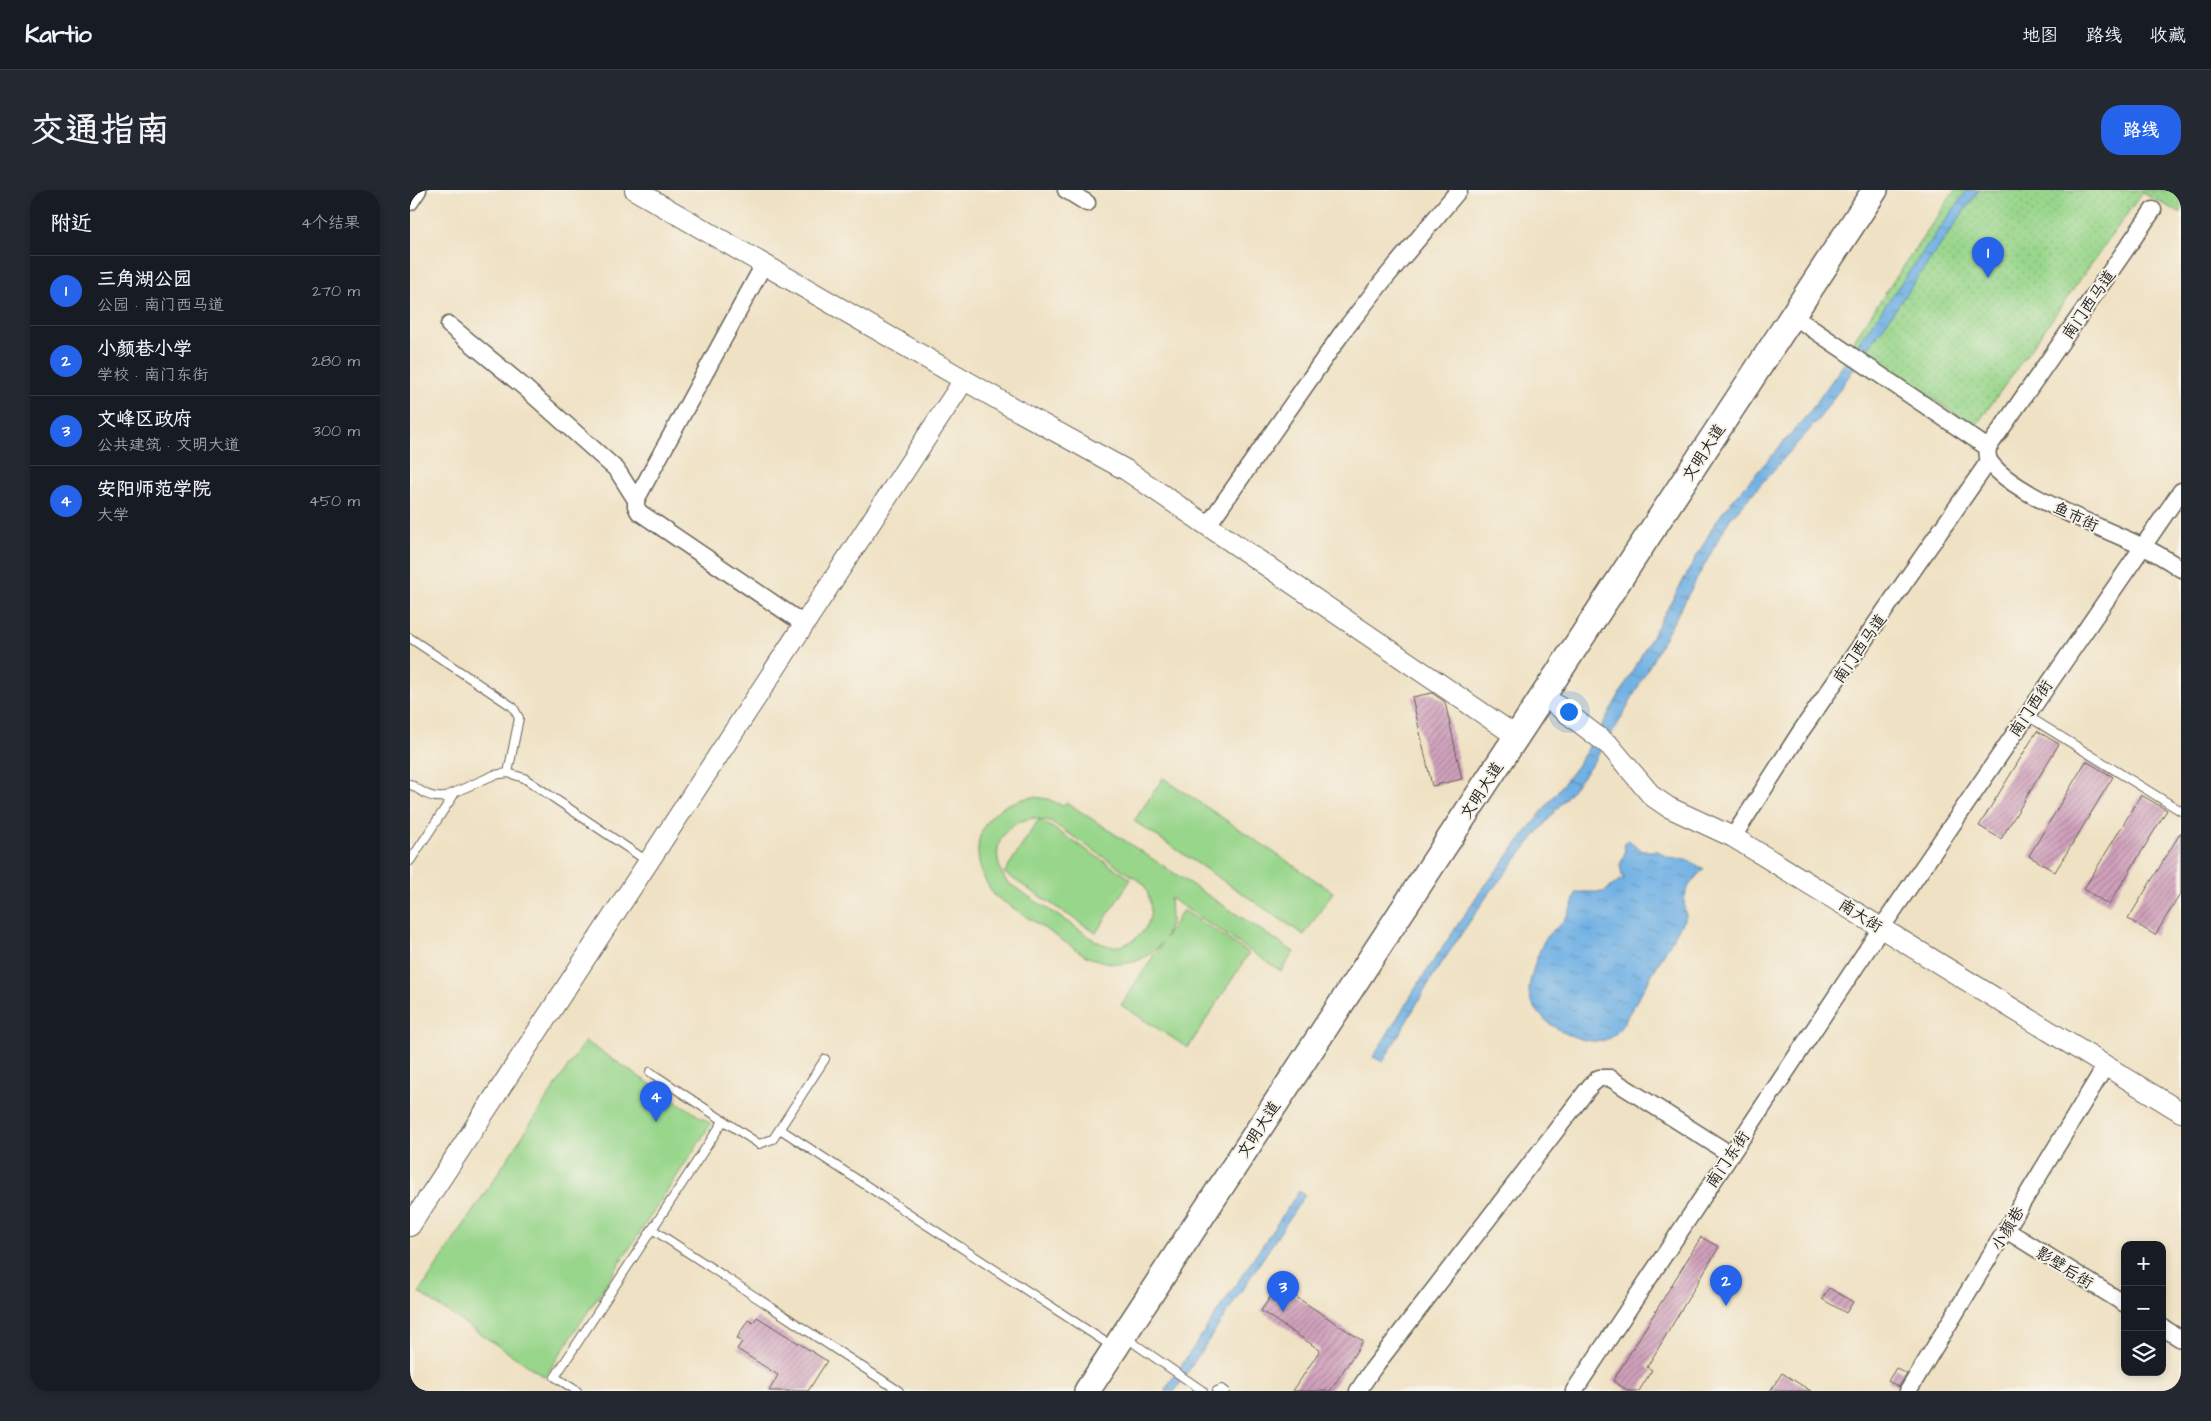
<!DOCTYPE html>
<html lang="zh">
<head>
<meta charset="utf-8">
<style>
	:root { --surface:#171b24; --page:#242831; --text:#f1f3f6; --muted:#9ea1a6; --line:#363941; --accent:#2563eb }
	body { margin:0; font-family:"Architects Daughter","LXGW WenKai TC",sans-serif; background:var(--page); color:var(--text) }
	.controls { position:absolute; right:15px; bottom:15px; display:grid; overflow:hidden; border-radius:10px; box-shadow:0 2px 8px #0003 }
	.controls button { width:45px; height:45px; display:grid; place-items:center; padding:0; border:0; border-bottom:1px solid var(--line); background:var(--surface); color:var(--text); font:25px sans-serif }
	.you { position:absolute; left:1158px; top:521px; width:18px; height:18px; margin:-12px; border:4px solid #fff; border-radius:50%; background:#1a73e8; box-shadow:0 0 0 8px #1a73e833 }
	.badge { display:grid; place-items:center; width:32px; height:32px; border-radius:50%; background:var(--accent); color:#fff; font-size:16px; font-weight:700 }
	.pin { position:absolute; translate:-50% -41px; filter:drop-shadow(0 1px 2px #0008) }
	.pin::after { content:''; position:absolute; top:26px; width:18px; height:15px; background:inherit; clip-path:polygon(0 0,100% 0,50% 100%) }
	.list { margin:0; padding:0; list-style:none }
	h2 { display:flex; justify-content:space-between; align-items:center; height:65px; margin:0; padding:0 20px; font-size:21px }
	h2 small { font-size:16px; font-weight:400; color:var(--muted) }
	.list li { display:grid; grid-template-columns:32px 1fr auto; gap:15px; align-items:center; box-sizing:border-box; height:70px; padding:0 20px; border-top:1px solid var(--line) }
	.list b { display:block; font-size:19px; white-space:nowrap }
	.list p { margin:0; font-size:16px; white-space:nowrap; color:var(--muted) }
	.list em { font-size:16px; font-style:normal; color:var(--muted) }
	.icon { flex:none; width:28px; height:28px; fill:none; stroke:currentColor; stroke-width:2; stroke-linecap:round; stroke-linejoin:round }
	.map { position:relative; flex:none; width:1771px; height:1201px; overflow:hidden; border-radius:20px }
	header { display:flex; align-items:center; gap:30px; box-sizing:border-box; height:70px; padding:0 25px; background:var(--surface); border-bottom:1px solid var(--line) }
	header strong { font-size:24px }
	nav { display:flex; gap:28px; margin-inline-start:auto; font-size:18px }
	.intro { display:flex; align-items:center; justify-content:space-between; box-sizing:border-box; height:120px; padding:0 30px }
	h1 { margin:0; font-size:35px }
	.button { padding:12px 22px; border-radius:20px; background:var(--accent); color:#fff; font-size:18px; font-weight:700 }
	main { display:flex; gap:30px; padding:0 30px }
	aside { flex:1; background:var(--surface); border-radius:20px; box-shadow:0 2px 8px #0003 }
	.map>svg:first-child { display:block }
	.grass { fill:#98d68b; stroke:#5a7954; fill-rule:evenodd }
	.park { fill:url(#park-dots); stroke:#5a7954 }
	.water { fill:url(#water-ripples); stroke:#466680 }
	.building { fill:url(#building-hatch) }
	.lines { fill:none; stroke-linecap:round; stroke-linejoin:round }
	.service-casing { stroke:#666156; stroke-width:10 }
	.minor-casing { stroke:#666156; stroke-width:19 }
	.tertiary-casing { stroke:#666156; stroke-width:22 }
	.primary-casing { stroke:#666156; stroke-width:28 }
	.service { stroke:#fff; stroke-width:8 }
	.minor { stroke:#fff; stroke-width:16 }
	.tertiary { stroke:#fff; stroke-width:20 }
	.primary { stroke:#fff; stroke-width:25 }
	.labels { text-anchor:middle; stroke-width:4; stroke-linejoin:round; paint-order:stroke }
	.street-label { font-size:16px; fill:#1c1c1c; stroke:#f7f3e8 }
</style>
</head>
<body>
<header>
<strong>Kartio</strong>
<nav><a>地图</a><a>路线</a><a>收藏</a></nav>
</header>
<div class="intro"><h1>交通指南</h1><a class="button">路线</a></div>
<main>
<aside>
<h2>附近<small>4个结果</small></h2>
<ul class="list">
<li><span class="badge">1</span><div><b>三角湖公园</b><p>公园 · 南门西马道</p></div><em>270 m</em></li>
<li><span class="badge">2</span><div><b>小颜巷小学</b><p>学校 · 南门东街</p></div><em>280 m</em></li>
<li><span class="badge">3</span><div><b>文峰区政府</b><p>公共建筑 · 文明大道</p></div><em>300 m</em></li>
<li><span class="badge">4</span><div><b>安阳师范学院</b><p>大学</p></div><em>450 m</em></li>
</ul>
</aside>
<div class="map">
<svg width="1771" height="1201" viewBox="0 0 1771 1201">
	<defs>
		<pattern id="park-dots" width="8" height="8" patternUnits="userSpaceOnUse" patternTransform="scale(1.25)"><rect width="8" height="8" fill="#98d68b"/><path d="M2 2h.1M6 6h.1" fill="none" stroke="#82b777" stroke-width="1.8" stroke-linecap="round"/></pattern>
		<pattern id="water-ripples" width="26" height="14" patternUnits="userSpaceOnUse" patternTransform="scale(1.25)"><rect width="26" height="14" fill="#71b1e4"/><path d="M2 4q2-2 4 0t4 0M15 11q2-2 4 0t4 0" fill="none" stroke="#5c8fb8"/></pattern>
		<pattern id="building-hatch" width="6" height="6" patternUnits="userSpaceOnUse" patternTransform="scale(1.25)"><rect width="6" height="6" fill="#d0a1bc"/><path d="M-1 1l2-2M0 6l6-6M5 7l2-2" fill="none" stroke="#a88298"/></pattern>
	</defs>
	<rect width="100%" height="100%" fill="#f7f3e8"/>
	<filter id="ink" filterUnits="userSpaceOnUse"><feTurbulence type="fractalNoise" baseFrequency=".02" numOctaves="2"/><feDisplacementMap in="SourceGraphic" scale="10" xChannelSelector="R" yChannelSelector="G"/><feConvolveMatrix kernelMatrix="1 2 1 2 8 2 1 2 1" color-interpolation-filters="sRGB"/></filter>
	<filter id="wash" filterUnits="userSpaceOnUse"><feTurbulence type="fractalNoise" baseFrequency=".0096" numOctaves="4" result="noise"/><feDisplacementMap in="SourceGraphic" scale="20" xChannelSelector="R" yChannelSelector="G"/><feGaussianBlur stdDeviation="1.12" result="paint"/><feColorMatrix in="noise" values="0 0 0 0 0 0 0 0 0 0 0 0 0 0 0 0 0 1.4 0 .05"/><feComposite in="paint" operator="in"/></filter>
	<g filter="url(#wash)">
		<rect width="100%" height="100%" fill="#efe1c3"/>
		<path class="grass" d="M753,588L923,702L894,745L724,631Z
			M624,607L638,609L653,616L656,612L884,762L871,781L760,708L761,731L755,748L773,720L839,763L778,858L711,815L752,753C728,778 708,778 676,766L585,706C552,663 568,614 624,607ZM623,628L640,631L734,694C741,710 745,726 733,741C725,751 712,758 699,756C685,753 674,742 662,735C641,721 619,707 597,692C578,664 588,634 623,628Z
			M629,629L721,689L686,743L594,683Z
			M175,851L301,934L135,1187L9,1103Z"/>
		<path class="park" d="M1545,0H1771V23L1732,3L1565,237L1441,154Z"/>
		<path class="water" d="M1557,0H1569L1408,230L1319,330L1205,539L1178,580L1077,706L1023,786L973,872L963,867L1012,788L1067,706L1167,576L1194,532L1307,330L1316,318L1399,223Z
			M1218,650L1233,661H1248L1257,667L1276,669L1294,679C1279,693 1270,705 1276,726L1213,834C1210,838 1205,846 1200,848C1174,861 1118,830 1119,799C1120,786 1130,756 1137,746C1140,742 1145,739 1149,736C1158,726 1163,715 1166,702H1195C1199,696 1205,696 1209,690H1213L1210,675L1215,662L1214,653Z
			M889,1001L895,1005L765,1201H754Z"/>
		<g id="blocks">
			<path class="building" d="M1022,503L1035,512L1052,589L1022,596L1002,507Z
				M1627,541L1649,554L1591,649L1569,636Z
				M1676,571L1703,587L1645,682L1619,666Z
				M1731,605L1757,620L1699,715L1674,699Z
				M1771,642V703L1745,745L1718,729Z
				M1291,1047L1309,1057L1237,1177L1242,1180L1229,1201H1219L1203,1191Z
				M868,1095L953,1151L920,1201H883L910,1160L851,1121Z
				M1419,1098L1443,1112L1436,1123L1412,1109Z
				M347,1127L417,1171L398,1201H359L368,1185L327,1159L332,1152L327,1148L338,1130L343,1133Z
				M1486,1178L1497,1184L1489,1197L1478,1191Z
				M1372,1183L1401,1201H1360Z"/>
		</g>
	</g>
	<g filter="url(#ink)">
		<use href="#blocks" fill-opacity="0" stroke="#666156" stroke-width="1"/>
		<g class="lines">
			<g class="service-casing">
				<path id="service" d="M0,448L103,517L109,528L98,583
					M1616,525L1771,621
					M0,594C11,601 20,609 34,607L84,585L98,583L114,588L237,671
					M0,671L45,603
					M240,882L349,954L363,949L415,869
					M370,939L703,1157
					M242,1039L489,1201
					M725,1154L793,1201
					M167,1201L145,1187L314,930
					M807,1201L812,1199L815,1201"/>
			</g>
			<g class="minor-casing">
				<path id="minor" d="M656,0L677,13
					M0,12L8,0
					M1743,20L1578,258C1577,263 1577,267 1580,272C1602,304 1694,338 1731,356C1745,362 1758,370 1771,379
					M354,74L226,310V316L229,322L394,434
					M1395,134L1578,258
					M39,135L114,197L207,280L226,310
					M798,335L932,143L972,92L1049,0
					M1323,647L1391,541L1579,271
					M1596,1040L1715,1114
					M1752,1137L1771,1149
					M948,1201L962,1180L1181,895L1189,888H1200L1320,964
					M1164,1201L1472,737L1771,301
					M1498,1201L1696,875"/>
			</g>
			<g class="tertiary-casing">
				<path id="tertiary" d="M225,0L603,218L716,280L1106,546
					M1145,514L1200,556L1242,606L1258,617L1323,647L1771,922
					M0,1036L554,190"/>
			</g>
			<g class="primary-casing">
				<path id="primary" d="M677,1201L1465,0"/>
			</g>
			<use href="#service" class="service"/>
			<use href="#minor" class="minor"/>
			<use href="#tertiary" class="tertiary"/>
			<use href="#primary" class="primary"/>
		</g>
	</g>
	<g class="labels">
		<g class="street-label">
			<text transform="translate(1678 114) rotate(-55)" y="6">南门西马道</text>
			<text transform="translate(1293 262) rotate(-57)" y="6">文明大道</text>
			<text transform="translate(1666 326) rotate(25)" y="6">鱼市街</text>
			<text transform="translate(1449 458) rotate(-55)" y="6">南门西马道</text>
			<text transform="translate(1620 518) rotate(-56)" y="6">南门西街</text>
			<text transform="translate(1071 600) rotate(-57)" y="6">文明大道</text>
			<text transform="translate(1451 725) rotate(32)" y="6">南大街</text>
			<text transform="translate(848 939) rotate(-57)" y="6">文明大道</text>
			<text transform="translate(1317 969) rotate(-56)" y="6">南门东街</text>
			<text transform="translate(1597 1038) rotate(-59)" y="6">小颜巷</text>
			<text transform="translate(1655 1077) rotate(32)" y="6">影壁后街</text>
		</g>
	</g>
</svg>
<div class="controls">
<button>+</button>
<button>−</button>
<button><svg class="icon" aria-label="layers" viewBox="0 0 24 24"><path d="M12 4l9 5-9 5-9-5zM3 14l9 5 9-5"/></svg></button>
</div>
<div class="you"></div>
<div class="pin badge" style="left:1578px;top:88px">1</div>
<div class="pin badge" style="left:1316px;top:1116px">2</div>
<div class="pin badge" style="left:873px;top:1122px">3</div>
<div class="pin badge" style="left:246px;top:932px">4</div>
</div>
</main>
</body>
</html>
